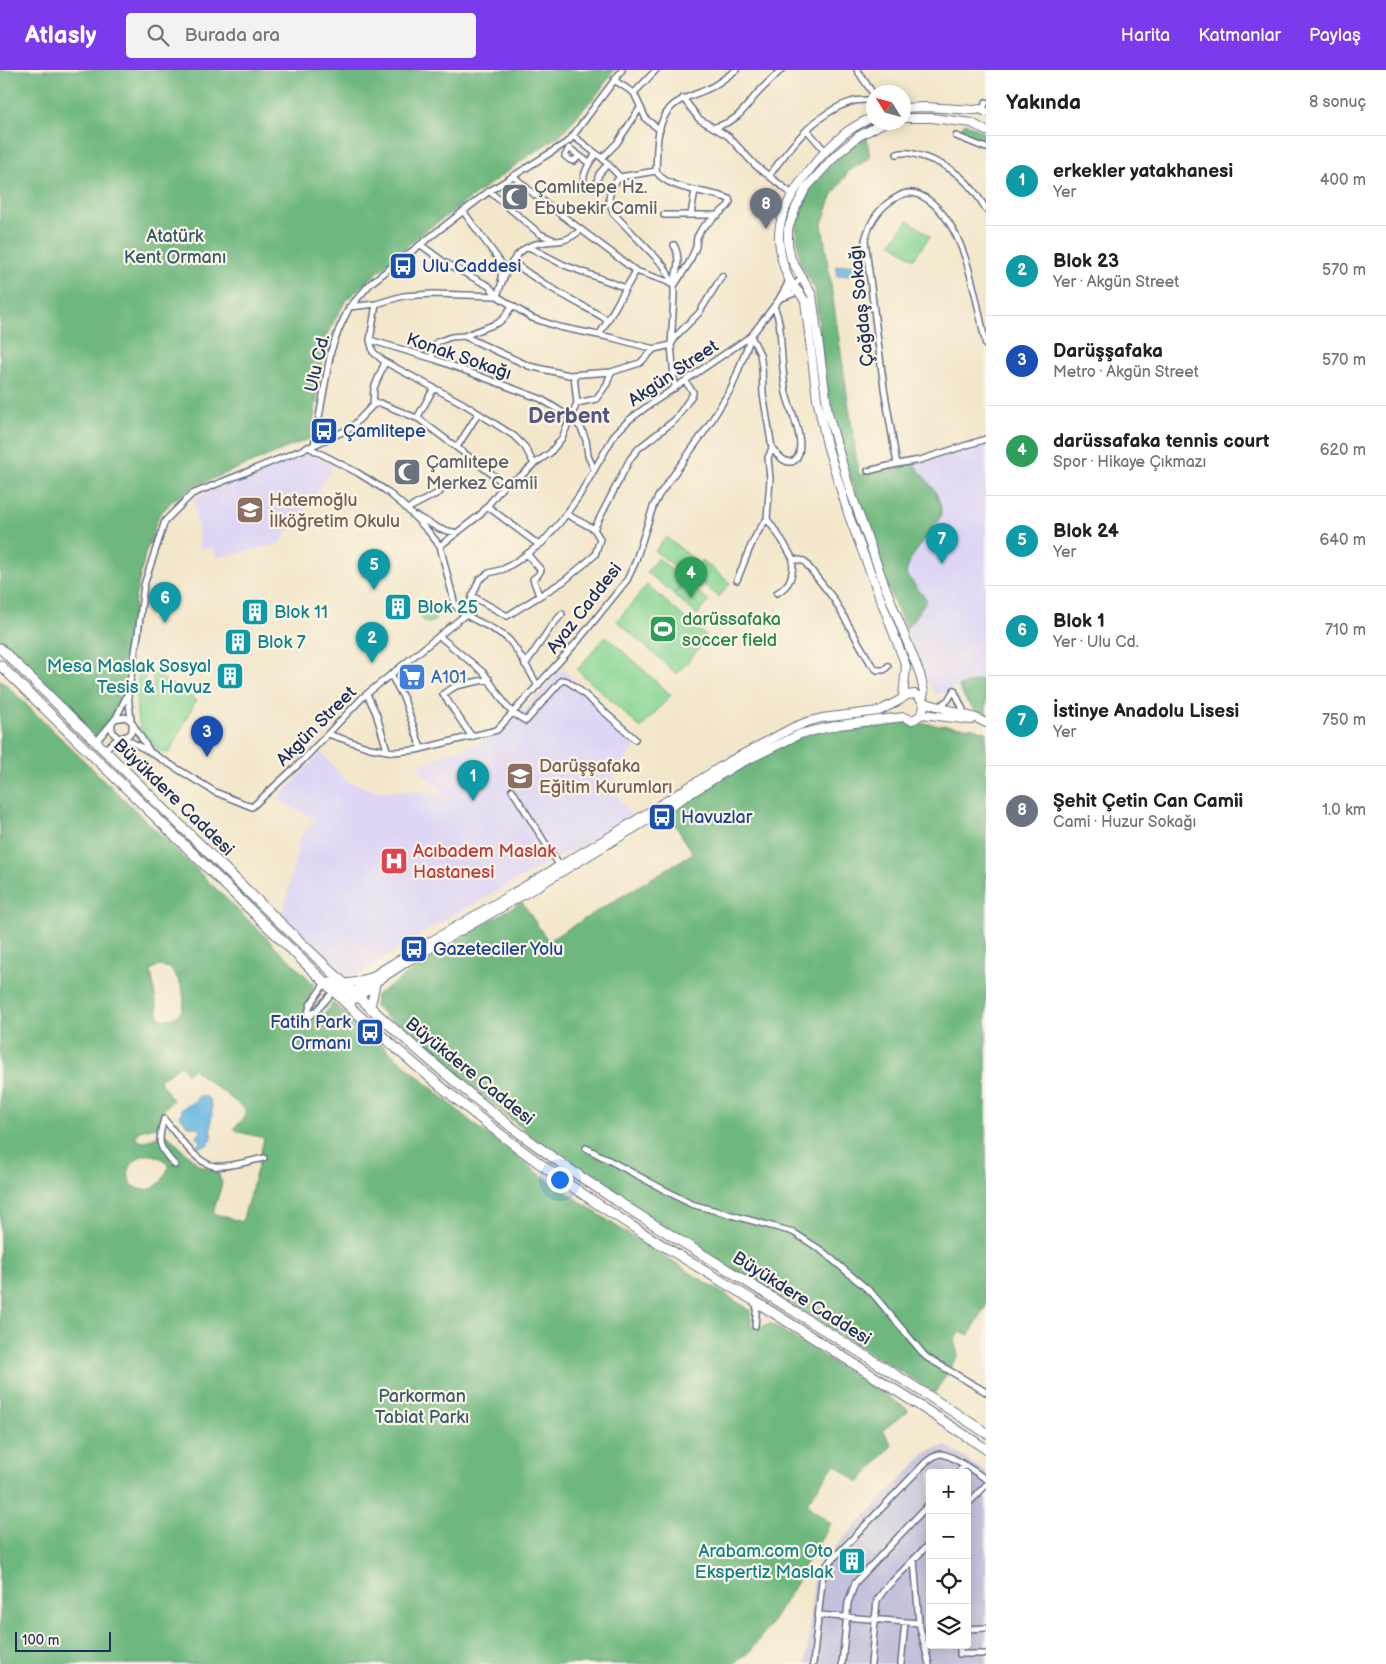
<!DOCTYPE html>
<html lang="tr">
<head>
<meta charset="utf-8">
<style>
	:root { --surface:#fff; --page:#f2f2f2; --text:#202124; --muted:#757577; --line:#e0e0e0; --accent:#7c3aed }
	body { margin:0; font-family:"Balsamiq Sans",sans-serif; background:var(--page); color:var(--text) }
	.controls { position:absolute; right:15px; bottom:15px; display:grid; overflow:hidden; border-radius:5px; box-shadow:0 2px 12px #0003 }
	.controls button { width:45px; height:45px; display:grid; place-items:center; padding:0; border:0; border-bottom:1px solid var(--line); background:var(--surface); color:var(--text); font:25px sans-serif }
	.compass { position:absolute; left:866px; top:15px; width:45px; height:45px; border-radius:50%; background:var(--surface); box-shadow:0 2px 12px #0003; rotate:307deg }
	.scale { position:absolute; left:15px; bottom:12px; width:96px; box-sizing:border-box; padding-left:5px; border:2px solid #1b2f5e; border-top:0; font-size:14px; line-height:18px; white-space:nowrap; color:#1b2f5e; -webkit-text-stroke:4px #fcf5e5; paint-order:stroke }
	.you { position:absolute; left:559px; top:1109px; width:18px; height:18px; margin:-12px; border:4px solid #fff; border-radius:50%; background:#1a73e8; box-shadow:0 0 0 8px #1a73e833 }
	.badge { display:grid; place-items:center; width:32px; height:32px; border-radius:50%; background:var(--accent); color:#fff; font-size:16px; font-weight:700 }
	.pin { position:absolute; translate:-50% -41px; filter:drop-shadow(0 1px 2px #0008) }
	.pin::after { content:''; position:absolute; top:26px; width:18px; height:15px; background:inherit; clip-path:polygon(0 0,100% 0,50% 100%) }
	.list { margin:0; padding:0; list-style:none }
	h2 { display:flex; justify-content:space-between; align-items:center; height:65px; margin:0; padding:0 20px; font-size:21px }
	h2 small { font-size:16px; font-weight:400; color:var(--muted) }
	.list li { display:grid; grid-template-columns:32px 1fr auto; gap:15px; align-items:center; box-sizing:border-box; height:90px; padding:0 20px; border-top:1px solid var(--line) }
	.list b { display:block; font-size:19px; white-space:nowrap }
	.list p { margin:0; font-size:16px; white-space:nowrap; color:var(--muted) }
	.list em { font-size:16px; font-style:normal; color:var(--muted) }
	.icon { flex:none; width:28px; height:28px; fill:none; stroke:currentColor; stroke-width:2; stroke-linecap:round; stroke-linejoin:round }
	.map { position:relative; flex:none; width:986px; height:1594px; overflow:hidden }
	header { display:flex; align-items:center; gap:30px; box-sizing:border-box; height:70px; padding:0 25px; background:var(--accent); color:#fff }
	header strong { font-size:24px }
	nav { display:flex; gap:28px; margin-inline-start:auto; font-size:18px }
	.search { width:350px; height:45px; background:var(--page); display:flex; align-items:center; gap:12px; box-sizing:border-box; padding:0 18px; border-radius:5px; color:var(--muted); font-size:19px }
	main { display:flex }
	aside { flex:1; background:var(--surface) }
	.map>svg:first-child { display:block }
	.built { fill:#ded5f5 }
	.industrial { fill:#c3c1db; fill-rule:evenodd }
	.green { fill:#88d694; stroke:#528279 }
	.forest { fill:#6eb77e; stroke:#44736e; fill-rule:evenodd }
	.water { fill:#66b8e1; stroke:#4074a0 }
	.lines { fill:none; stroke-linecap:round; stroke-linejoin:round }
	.street-casing { stroke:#676f84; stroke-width:8 }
	.secondary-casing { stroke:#676f84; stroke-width:10 }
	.primary-casing { stroke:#676f84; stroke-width:11 }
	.street { stroke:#fff; stroke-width:5 }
	.secondary { stroke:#fff; stroke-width:8 }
	.primary { stroke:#fff; stroke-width:9 }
	.labels { text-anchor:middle; stroke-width:4.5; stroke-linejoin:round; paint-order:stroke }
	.worship-label { font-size:18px; fill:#5b616d; stroke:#fcf5e5; text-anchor:start }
	.park-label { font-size:18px; fill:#36596c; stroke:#fcf5e5 }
	.transit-label { font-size:18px; fill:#164399; stroke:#fcf5e5; text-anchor:start }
	.street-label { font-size:18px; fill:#1b2f5e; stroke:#fcf5e5 }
	.education-label { font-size:18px; fill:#785e54; stroke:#fcf5e5; text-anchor:start }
	.culture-label { font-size:18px; fill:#0d838f; stroke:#fcf5e5; text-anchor:start }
	.leisure-label { font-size:18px; fill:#27864d; stroke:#fcf5e5; text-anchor:start }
	.shop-label { font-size:18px; fill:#366cbe; stroke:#fcf5e5; text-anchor:start }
	.health-label { font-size:18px; fill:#be3a42; stroke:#fcf5e5; text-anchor:start }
	.district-label { font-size:22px; font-weight:bold; fill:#545684; stroke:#fcf5e5 }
</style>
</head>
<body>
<header>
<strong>Atlasly</strong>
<div class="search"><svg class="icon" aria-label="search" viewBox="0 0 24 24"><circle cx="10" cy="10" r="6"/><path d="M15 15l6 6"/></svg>Burada ara</div>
<nav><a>Harita</a><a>Katmanlar</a><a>Paylaş</a></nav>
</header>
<main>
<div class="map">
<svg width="986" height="1594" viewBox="0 0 986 1594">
	<rect width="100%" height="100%" fill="#fcf5e5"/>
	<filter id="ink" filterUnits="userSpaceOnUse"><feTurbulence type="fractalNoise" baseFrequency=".02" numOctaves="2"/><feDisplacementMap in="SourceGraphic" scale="10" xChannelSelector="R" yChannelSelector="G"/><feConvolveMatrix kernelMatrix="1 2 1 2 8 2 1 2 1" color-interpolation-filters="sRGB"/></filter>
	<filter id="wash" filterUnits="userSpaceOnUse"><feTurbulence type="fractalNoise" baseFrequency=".0096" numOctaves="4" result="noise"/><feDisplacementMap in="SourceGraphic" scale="20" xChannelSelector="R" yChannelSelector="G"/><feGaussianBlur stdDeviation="1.12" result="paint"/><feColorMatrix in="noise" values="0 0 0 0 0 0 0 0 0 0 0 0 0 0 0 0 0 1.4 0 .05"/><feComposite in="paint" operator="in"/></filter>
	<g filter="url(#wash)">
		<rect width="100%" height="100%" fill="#f3e7cb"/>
		<path class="built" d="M986,372V608L975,610L936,625L922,603L906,559L927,530L906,504L910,490L940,448L941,431L914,394Z
			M306,382L331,395L332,400L296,452L278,474L216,488L214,477L200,479L194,428Z
			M563,598L636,674L609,715L632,747L439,853L358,905L341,904L282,847L300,768L314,748L277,730L321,682L346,711L376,721H426L444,725L416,696L503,663Z"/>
		<path class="industrial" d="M947,1376L952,1379L986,1403V1594H806L815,1499L840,1472L927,1382L939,1377ZM930,1403H967V1575H930Z"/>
		<path class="green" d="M908,150L930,166L914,189L891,173Z
			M666,467L694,489L683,503L655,481Z
			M658,488L685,511L674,524L647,502Z
			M702,490L730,513L719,527L691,504Z
			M685,511L709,531L697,545L674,525Z
			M647,515L708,568L677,604L617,551Z
			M426,529C434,534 437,540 435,550L430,553L424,552C418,544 421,537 426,529Z
			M606,566L671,625L641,658L577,600Z
			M139,600H144L146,619L154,617L152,602L196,630L169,683C160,682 155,678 149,672C131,651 137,625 139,600Z"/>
		<path class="forest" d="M0,0H614L598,23L560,65L527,87L420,165L346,230L326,266L311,368L195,416L173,430L159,445L145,484L135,529L132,566L128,596L121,627L107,654L96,668L0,573Z
			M965,53L986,64V77L959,60Z
			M866,63L870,88L849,101L832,126L822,154L859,405L897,395L914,394C925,409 946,428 940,448L910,490L906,504L927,530L906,559L879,498L850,407L832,344L822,287L815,219L800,193L796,157L809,118L838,86Z
			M986,608V646C971,639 965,632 959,616Z
			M0,609L314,914L310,926L306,931L324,945L333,933L476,1056L545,1108L625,1162L750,1240L751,1255L760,1257L770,1253L909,1340L883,1360L892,1375L859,1413L835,1394L806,1434L831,1454L802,1499L796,1513L770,1555L749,1583L733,1594H0ZM160,896L170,898C175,905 182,914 183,923C187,941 177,951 159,949L151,901L153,898ZM181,995L187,1003L193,999L245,1039L244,1048L234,1058L239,1062L264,1068L258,1096L242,1152L213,1143L222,1114L218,1102L199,1095L166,1064L143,1072L135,1069L139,1061L160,1056V1044L173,1030L159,1010ZM144,1085C155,1084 162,1087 169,1096C152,1146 104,1105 144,1085Z
			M896,651L973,658L986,662V1236L969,1265L961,1262L954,1270L958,1285L935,1323L657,1152L539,1072L393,953L375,936L376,925L484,854L522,832L548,871L693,783L666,741L713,709L800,664L840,657Z"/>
		<path class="water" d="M853,194L855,204L837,206L836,196Z
			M199,1026C217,1025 211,1044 211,1054C211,1068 216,1075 197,1077V1075L200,1072V1069L196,1067L201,1062C198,1056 194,1057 188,1056L180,1046L182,1043L181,1039L194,1032Z"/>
	</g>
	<g filter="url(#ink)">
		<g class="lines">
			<g class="street-casing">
				<path id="street" d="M857,0L874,25
					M614,10L634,23L656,0
					M634,23L646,49L660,60
					M683,28L699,49L728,66L755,95L792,124
					M983,39L986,32
					M715,57C737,51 742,42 755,26C763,17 772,9 781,0
					M807,60L826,82
					M573,66L602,88L617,73L640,38
					M956,66L986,78
					M897,84C908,81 914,84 924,87C954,97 970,112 986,139
					M579,86L574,91L570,90L565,86L569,78L589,93
					M602,88L620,107L656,101
					M608,94L599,104L596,115L611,118
					M513,106L535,125L636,201L666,211L674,216V227L671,275L675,318
					M769,106C790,77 815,43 851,32C858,29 866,30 874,30
					M620,107L611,118L609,129L613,143L664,196L674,216
					M596,115L594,118L583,115C583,102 589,93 596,84
					M489,121L540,164L556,171
					M463,141L502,194L501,209
					M664,145H718
					M691,145L695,120
					M421,175L444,192L489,216L497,226
					M674,175C681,188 677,200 674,213
					M529,177L564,195L626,218L636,201
					M513,192C542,215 575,231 608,250L626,218
					M674,216L689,193L696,177L697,167L702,158L728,136L730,132L729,129C709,120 668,121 656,101C657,87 656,70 660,57C669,28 687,29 710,18C719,13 728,6 736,0
					M785,224L803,207
					M497,226C503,209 511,184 530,176C540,171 554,172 564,170C570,168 576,164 581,160
					M782,228L800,221
					M376,234L370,270L434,289L541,329L570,347L581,358L586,370L588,386L594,399
					M349,237L376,234L403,226L433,224L497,226L532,248L559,257L613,268L654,279L671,275L676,266L699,243L722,206
					M599,265L608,250
					M464,266L529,296L569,305L611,302L640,293L654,279
					M751,266L760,284L762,297L763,324L772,378L768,388L770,409L767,449L782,470L793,489L804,491L833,528L871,594L877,600H884L888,596
					M370,270L373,282L385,292L464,334L514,366L525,377L534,394
					M986,275C976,231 967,156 927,129C918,123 909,120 899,126C881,135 870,151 865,170L884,318L897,394L920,390L986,369
					M431,288L437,272L451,267L464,266L498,253L504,248L512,236
					M577,333L596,329L607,314L611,302
					M373,335L374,318L385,292
					M417,348L434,318
					M314,375L351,358L373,335L380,333L419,349L505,414L521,406L534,394L550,383L562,368L577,333L574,306
					M308,377L358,403L385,420L403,435L428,461L440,476L455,535C463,548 494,556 508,569C520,582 529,601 538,616
					M457,377L478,344
					M772,378C776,384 788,398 796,389C808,374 789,338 786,323C784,311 783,300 782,288C780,269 782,254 774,236
					M868,401L897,394
					M487,436L539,475
					M407,439L440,422
					M416,446L440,459L457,463
					M594,459L630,389L639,378L675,350L693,324V322L685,311
					M440,476L481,444L505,414
					M527,484L541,500L538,505L533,509L539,525
					M737,510C746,489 752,467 767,449
					M777,523C791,515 793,505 793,489
					M472,526L507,546L564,511L595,485L600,469L594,459L566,444
					M439,566L484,603L508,638L513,643L526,651L562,610L567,611L576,617L635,669
					M525,595L550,558L562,544
					M391,605L404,629L421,678
					M367,624L376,643L387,680
					M940,636L948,630L954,620L965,644
					M116,648L127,625
					M131,651L128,624L138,564L144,515L165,451L192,424L314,375L331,281L339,259L349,238L371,213L488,122L569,71L622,0
					M112,654C111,661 114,666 120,668
					M328,664L370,678L394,682L416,680L497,660L577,572L627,510L635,493L653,437L659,425L707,358L732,317L751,267
					M472,667L443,624L456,616L489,609
					M124,668L150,682L215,722L252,737L302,691L363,627L465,545L479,510L489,503L504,499L517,491L542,473L562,450L579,426L615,364L629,350L645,338L751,266L778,231L787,215L789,208
					M96,672L115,649L125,647L131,651L149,680
					M104,680C109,676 115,670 120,668C129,665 133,666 132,655
					M512,720L559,795
					M325,913L310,935L307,948L317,940L333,922
					M586,1078L691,1134L793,1162L821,1180L872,1223L926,1287L986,1322
					M175,1095C158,1077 157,1072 164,1049C176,1063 195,1093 214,1096C227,1098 250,1091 264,1088
					M755,1256L757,1233
					M957,1403L964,1396
					M967,1435L986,1415
					M914,1489L919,1553L929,1594
					M819,1545L919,1553
					M967,1559L986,1558
					M960,1575V1584H986
					M813,1594L823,1503L828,1494L926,1392C930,1389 935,1385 940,1384C950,1383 976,1403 986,1409
					M842,1594L848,1533L855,1513L930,1433
					M871,1594L877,1530L885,1519L930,1473
					M901,1594L905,1552"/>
			</g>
			<g class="secondary-casing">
				<path id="secondary" d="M904,38L925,37L975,40L980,39L986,42
					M874,47C864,51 853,57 844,64C818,86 777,133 779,169C780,183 784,201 791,213C795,219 800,222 805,231L817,329L827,375L849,446L906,596L903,627
					M904,48H932L972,53L986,61
					M885,52L859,66L836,85L806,118L796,137L788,159V174L791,189L812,225L828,343L849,417L885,516L920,604L924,622L922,630
					M923,632L976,648L986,653
					M922,644L971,650
					M331,912L351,930L358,928L376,912L408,891L523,825L651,748L733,697L800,664L839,655L904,647L911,650L915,649L922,644L924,636L923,632L918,626L915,624L907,625L900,630L879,641L822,648L807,652L792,658L730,691L614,764L399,890C381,901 353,915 350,937
					M343,914L356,912L368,908
					M370,939L376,912"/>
			</g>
			<g class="primary-casing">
				<path id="primary" d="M0,578C87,662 172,748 259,832C338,909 418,984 505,1052C576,1107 652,1154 728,1200C814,1254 901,1307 986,1363
					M0,595L350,937C410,992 473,1045 539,1093C608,1144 682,1187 756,1232C833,1280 910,1329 986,1379"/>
			</g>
			<use href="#street" class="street"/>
			<use href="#secondary" class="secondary"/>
			<use href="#primary" class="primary"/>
		</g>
	</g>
	<defs>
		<g id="mosque-square" transform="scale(1.4375)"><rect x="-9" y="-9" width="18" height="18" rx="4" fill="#6b7280" stroke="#fcf5e5"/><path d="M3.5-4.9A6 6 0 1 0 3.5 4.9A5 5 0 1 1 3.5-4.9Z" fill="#fff"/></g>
		<g id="bus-square" transform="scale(1.4375)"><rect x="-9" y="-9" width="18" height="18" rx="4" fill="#1a4fb4" stroke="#fcf5e5"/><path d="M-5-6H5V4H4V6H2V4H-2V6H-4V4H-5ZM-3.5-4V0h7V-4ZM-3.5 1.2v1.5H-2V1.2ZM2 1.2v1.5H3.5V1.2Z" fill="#fff"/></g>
		<g id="school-square" transform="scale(1.4375)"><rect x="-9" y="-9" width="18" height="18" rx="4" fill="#8d6e63" stroke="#fcf5e5"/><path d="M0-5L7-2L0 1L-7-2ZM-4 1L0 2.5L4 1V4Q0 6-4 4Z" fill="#fff"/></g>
		<g id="building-square" transform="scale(1.4375)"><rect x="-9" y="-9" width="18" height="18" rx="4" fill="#0f9aa8" stroke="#fcf5e5"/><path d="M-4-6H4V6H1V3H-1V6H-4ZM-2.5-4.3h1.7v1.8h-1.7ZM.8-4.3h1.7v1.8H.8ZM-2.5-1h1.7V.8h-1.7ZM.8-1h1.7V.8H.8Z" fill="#fff"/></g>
		<g id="stadium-square" transform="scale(1.4375)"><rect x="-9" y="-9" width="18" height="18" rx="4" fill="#2e9e5b" stroke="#fcf5e5"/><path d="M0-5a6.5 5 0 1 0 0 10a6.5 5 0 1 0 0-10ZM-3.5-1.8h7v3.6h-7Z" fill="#fff"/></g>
		<g id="supermarket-square" transform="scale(1.4375)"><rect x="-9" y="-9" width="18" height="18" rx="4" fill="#3f7fe0" stroke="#fcf5e5"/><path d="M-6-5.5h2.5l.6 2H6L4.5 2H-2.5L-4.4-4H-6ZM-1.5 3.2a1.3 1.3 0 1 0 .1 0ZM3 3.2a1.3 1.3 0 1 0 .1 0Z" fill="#fff"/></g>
		<g id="hospital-square" transform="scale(1.4375)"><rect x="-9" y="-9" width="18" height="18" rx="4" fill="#e0444e" stroke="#fcf5e5"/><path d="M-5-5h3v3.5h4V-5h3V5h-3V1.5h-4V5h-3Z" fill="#fff"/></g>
	</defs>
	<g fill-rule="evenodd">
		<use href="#mosque-square" x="515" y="127"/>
		<use href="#bus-square" x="403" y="196"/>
		<use href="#bus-square" x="324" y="361"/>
		<use href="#mosque-square" x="407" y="402"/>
		<use href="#school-square" x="250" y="440"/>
		<use href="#building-square" x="398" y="537"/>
		<use href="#building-square" x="255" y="542"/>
		<use href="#stadium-square" x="663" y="559"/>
		<use href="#building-square" x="238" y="572"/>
		<use href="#building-square" x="230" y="606"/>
		<use href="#supermarket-square" x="412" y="607"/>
		<use href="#school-square" x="520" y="706"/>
		<use href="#bus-square" x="662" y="747"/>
		<use href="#hospital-square" x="394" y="791"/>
		<use href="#bus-square" x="414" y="879"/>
		<use href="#bus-square" x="370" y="962"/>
		<use href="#building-square" x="852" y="1491"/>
	</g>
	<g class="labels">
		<g class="worship-label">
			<text x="534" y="123">Çamlıtepe Hz.<tspan x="534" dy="21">Ebubekir Camii</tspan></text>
			<text x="426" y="398">Çamlıtepe<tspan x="426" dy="21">Merkez Camii</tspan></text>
		</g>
		<g class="park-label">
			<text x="175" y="172">Atatürk<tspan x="175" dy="21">Kent Ormanı</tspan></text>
			<text x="422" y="1332">Parkorman<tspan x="422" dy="21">Tabiat Parkı</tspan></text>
		</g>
		<g class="transit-label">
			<text x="422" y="202">Ulu Caddesi</text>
			<text x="343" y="367">Çamlitepe</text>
			<text x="681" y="753">Havuzlar</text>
			<text x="433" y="885">Gazeteciler Yolu</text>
			<text x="351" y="958" text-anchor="end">Fatih Park<tspan x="351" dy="21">Ormanı</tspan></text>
		</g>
		<g class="street-label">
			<text transform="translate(861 236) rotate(-96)" y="6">Çağdaş Sokağı</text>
			<text transform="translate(459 286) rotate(19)" y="6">Konak Sokağı</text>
			<text transform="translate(317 293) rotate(-77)" y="6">Ulu Cd.</text>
			<text transform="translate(673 303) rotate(-34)" y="6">Akgün Street</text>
			<text transform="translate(584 538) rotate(-52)" y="6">Ayaz Caddesi</text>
			<text transform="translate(316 656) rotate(-45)" y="6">Akgün Street</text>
			<text transform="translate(174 727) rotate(44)" y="6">Büyükdere Caddesi</text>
			<text transform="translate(470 1001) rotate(39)" y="6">Büyükdere Caddesi</text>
			<text transform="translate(802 1228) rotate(32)" y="6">Büyükdere Caddesi</text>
		</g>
		<g class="education-label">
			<text x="269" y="436">Hatemoğlu<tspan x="269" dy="21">İlköğretim Okulu</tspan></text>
			<text x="539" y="702">Darüşşafaka<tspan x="539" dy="21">Eğitim Kurumları</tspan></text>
		</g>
		<g class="culture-label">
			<text x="417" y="543">Blok 25</text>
			<text x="274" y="548">Blok 11</text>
			<text x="257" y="578">Blok 7</text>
			<text x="211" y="602" text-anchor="end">Mesa Maslak Sosyal<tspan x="211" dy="21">Tesis &amp; Havuz</tspan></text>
			<text x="833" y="1487" text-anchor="end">Arabam.com Oto<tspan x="833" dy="21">Ekspertiz Maslak</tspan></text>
		</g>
		<g class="leisure-label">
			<text x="682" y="555">darüssafaka<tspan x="682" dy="21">soccer field</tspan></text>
		</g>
		<g class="shop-label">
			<text x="431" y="613">A101</text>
		</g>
		<g class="health-label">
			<text x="413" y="787">Acıbadem Maslak<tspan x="413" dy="21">Hastanesi</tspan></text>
		</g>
		<g class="district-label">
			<text x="569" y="353">Derbent</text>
		</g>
	</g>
</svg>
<div class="controls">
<button>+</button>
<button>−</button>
<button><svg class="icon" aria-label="locate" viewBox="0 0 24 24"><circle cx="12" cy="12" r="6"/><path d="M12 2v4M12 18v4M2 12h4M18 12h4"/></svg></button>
<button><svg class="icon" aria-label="layers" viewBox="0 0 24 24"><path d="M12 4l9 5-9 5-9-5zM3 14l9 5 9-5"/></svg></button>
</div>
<svg class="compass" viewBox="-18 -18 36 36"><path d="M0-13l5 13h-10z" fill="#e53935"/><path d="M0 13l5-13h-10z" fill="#757577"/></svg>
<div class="scale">100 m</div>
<div class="you"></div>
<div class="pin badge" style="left:473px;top:731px;background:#0f9aa8">1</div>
<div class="pin badge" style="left:372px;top:593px;background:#0f9aa8">2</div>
<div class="pin badge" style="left:207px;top:687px;background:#1a4fb4">3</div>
<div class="pin badge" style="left:691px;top:528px;background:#2e9e5b">4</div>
<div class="pin badge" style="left:374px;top:520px;background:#0f9aa8">5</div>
<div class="pin badge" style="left:165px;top:553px;background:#0f9aa8">6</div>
<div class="pin badge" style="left:942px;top:494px;background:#0f9aa8">7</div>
<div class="pin badge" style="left:766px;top:159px;background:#6b7280">8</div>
</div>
<aside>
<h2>Yakında<small>8 sonuç</small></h2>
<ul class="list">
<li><span class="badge" style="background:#0f9aa8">1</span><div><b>erkekler yatakhanesi</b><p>Yer</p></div><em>400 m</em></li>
<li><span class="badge" style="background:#0f9aa8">2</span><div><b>Blok 23</b><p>Yer · Akgün Street</p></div><em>570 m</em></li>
<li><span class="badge" style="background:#1a4fb4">3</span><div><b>Darüşşafaka</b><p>Metro · Akgün Street</p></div><em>570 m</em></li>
<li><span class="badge" style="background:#2e9e5b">4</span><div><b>darüssafaka tennis court</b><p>Spor · Hikaye Çıkmazı</p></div><em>620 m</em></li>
<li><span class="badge" style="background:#0f9aa8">5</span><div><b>Blok 24</b><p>Yer</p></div><em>640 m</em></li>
<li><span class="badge" style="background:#0f9aa8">6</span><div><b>Blok 1</b><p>Yer · Ulu Cd.</p></div><em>710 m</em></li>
<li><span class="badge" style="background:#0f9aa8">7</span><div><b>İstinye Anadolu Lisesi</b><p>Yer</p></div><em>750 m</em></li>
<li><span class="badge" style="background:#6b7280">8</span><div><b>Şehit Çetin Can Camii</b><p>Cami · Huzur Sokağı</p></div><em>1.0 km</em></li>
</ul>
</aside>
</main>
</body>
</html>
